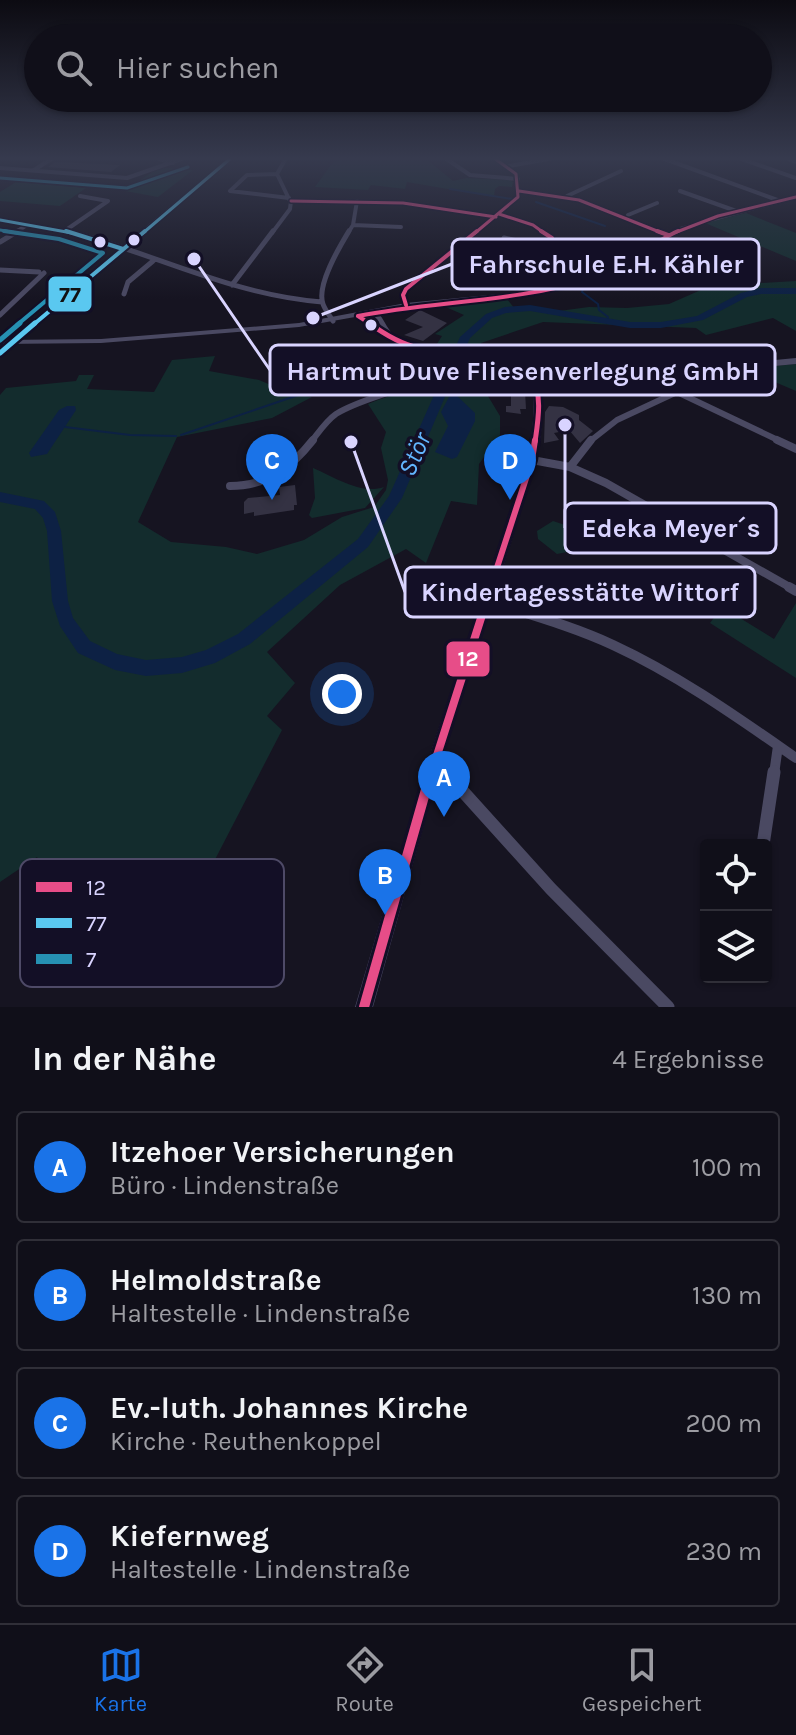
<!DOCTYPE html>
<html lang="de">
<head>
<meta charset="utf-8">
<style>
	:root { --surface:#100f19; --page:#191822; --text:#f1f3f6; --muted:#9c9ca2; --line:#302f38; --accent:#1a73e8 }
	body { margin:0; font-family:Karla,sans-serif; background:var(--page); color:var(--text) }
	.controls { position:absolute; right:24px; bottom:24px; display:grid; overflow:hidden; border-radius:8px; box-shadow:0 2px 6px #0004 }
	.controls button { width:72px; height:72px; display:grid; place-items:center; padding:0; border:0; border-bottom:2px solid var(--line); background:var(--surface); color:var(--text); font:40px sans-serif }
	.you { position:absolute; left:342px; top:694px; width:28px; height:28px; margin:-20px; border:6px solid #fff; border-radius:50%; background:#1a73e8; box-shadow:0 0 0 12px #1a73e833 }
	.badge { display:grid; place-items:center; width:52px; height:52px; border-radius:50%; background:var(--accent); color:#fff; font-size:26px; font-weight:700 }
	.pin { position:absolute; translate:-50% -66px; filter:drop-shadow(0 2px 4px #0008) }
	.pin::after { content:''; position:absolute; top:42px; width:28px; height:24px; background:inherit; clip-path:polygon(0 0,100% 0,50% 100%) }
	.list { margin:0; padding:0; list-style:none }
	h2 { display:flex; justify-content:space-between; align-items:center; height:104px; margin:0; padding:0 32px; font-size:34px }
	h2 small { font-size:26px; font-weight:400; color:var(--muted) }
	.list li { display:grid; grid-template-columns:52px 1fr auto; gap:24px; align-items:center; box-sizing:border-box; height:112px; margin:0 16px 16px; padding:0 16px; border:2px solid var(--line); border-radius:8px }
	.list b { display:block; font-size:30px; white-space:nowrap }
	.list p { margin:0; font-size:26px; white-space:nowrap; color:var(--muted) }
	.list em { font-size:26px; font-style:normal; color:var(--muted) }
	.icon { flex:none; width:44px; height:44px; fill:none; stroke:currentColor; stroke-width:2; stroke-linecap:round; stroke-linejoin:round }
	.map { position:relative; flex:none; width:796px; height:1007px; overflow:hidden }
	.search { position:absolute; background:var(--surface); box-shadow:0 2px 6px #0004; left:24px; right:24px; top:24px; height:88px; display:flex; align-items:center; gap:20px; box-sizing:border-box; padding:0 28px; border-radius:44px; color:var(--muted); font-size:30px }
	.sheet { height:616px; background:var(--surface) }
	nav { display:flex; justify-content:space-around; align-items:center; box-sizing:border-box; height:112px; border-top:2px solid var(--line); background:var(--surface); font-size:22px; color:var(--muted) }
	nav a { display:grid; justify-items:center; gap:4px }
	nav .on { color:var(--accent) }
	.map>svg:first-child { display:block }
	.green { fill:#132c2d }
	.water { fill:#0d2144 }
	.lines { fill:none; stroke-linecap:round; stroke-linejoin:round }
	.stream { stroke:#0d2144; stroke-width:2 }
	.river { fill:#0d2144; fill-rule:evenodd }
	.building { fill:#343243 }
	.minor-far5 { stroke:#4a4962; stroke-width:4 }
	.minor-far4 { stroke:#4a4962; stroke-width:5 }
	.minor-far3 { stroke:#4a4962; stroke-width:6 }
	.minor-far2 { stroke:#4a4962; stroke-width:8 }
	.minor-far1 { stroke:#4a4962; stroke-width:10 }
	.minor { stroke:#4a4962; stroke-width:13 }
	.tertiary { fill:#4a4962; fill-rule:evenodd }
	.secondary { fill:#575674; fill-rule:evenodd }
	.bus-1-far5-casing { stroke:#130f26; stroke-width:6 }
	.bus-1-far4-casing { stroke:#130f26; stroke-width:8 }
	.bus-1-far3-casing { stroke:#130f26; stroke-width:10 }
	.bus-1-far2-casing { stroke:#130f26; stroke-width:12 }
	.bus-1-far1-casing { stroke:#130f26; stroke-width:14 }
	.bus-1-casing { stroke:#130f26; stroke-width:16 }
	.bus-2-far2-casing { stroke:#130f26; stroke-width:6 }
	.bus-2-far1-casing { stroke:#130f26; stroke-width:8 }
	.bus-2-casing { stroke:#130f26; stroke-width:10 }
	.bus-3-far2-casing { stroke:#130f26; stroke-width:6 }
	.bus-3-far1-casing { stroke:#130f26; stroke-width:8 }
	.bus-3-casing { stroke:#130f26; stroke-width:10 }
	.bus-1-far5 { stroke:#e74d88; stroke-width:3 }
	.bus-1-far4 { stroke:#e74d88; stroke-width:4 }
	.bus-1-far3 { stroke:#e74d88; stroke-width:5 }
	.bus-1-far2 { stroke:#e74d88; stroke-width:6 }
	.bus-1-far1 { stroke:#e74d88; stroke-width:8 }
	.bus-1 { stroke:#e74d88; stroke-width:10 }
	.bus-2-far2 { stroke:#5ac8f0; stroke-width:3 }
	.bus-2-far1 { stroke:#5ac8f0; stroke-width:4 }
	.bus-2 { stroke:#5ac8f0; stroke-width:5 }
	.bus-3-far2 { stroke:#2691b3; stroke-width:3 }
	.bus-3-far1 { stroke:#2691b3; stroke-width:4 }
	.bus-3 { stroke:#2691b3; stroke-width:5 }
	.bus-dot { fill:#d9d4ff; stroke:#130f26; stroke-width:3 }
	.labels { text-anchor:middle; stroke-width:7; stroke-linejoin:round; paint-order:stroke }
	.water-label { font-size:26px; font-style:italic; fill:#62b6ff; stroke:#130f26 }
	.key { fill:#130f26; stroke:#4e4a67; stroke-width:2 }
	.key-label { font-size:22px; fill:#d9d4ff }
	.leader { fill:none; stroke:#d9d4ff; stroke-width:3 }
	.callout-dot { fill:#d9d4ff; stroke:#130f26; stroke-width:3 }
	.callout { fill:#130f26; stroke:#d9d4ff; stroke-width:3 }
	.callout-label { font-size:26px; text-anchor:middle; font-weight:bold; fill:#d9d4ff }
	.line-badge { stroke:#130f26; stroke-width:3 }
	.badge-label { font-size:22px; text-anchor:middle; font-weight:bold; fill:#fff }
	.pale-badge-label { font-size:22px; text-anchor:middle; font-weight:bold; fill:#111 }
</style>
</head>
<body>
<div class="map">
<svg width="796" height="1007" viewBox="0 0 796 1007">
	<rect width="100%" height="100%" fill="#161421"/>
	<path class="green" d="M336,158H425L453,181L466,178L509,180L513,182L512,187L499,186L495,189L494,197L407,182L405,189L371,185L368,190L315,187Z
		M165,168L193,170L158,197L125,191L152,172Z
		M16,182L86,188L60,206L0,201V192Z
		M746,213L796,233V261L705,223Z
		M796,281V331L773,318L706,335L696,328L543,322L481,343L479,352L435,347L442,336L435,334L464,315L441,305L507,299L515,309L559,311L589,307L627,308L669,304L710,286Z
		M215,356L209,371L259,380L292,394L312,397L272,418L177,437L138,522L171,542L226,547L257,554L304,540L342,517L374,507L386,490L388,480L381,448L386,432L368,404C398,392 432,383 449,356L477,358L474,373L500,416V435L479,464L477,505L451,501L426,563L406,549L340,585L267,652L295,683L267,716L282,730L192,904L140,880L57,899L37,857L0,882V395L6,388L76,381L79,375H94L87,389L154,392L172,360Z
		M796,364V391L744,369Z
		M313,468C335,477 360,495 384,487L365,508L312,518L309,515L315,498Z
		M571,512L602,523L577,550L557,554L538,539L537,531L553,521L568,526Z
		M796,603V678L710,623L722,607L774,639Z"/>
	<path class="water" d="M456,395L475,413V421L457,457L452,459L435,452L448,426L441,412L449,397Z
		M67,406H75L76,410L47,454L31,457L29,453L59,410Z"/>
	<g class="lines">
		<path class="stream" d="M450,189L512,199
			M536,202L605,226
			M588,256V274
			M583,289L582,292L598,304L599,310L608,317L607,321
			M65,427L130,435L176,436
			M181,435L316,389L328,381L351,385L386,382L390,368L406,349"/>
		<path class="river" d="M761,288H796V294H761L747,297L703,320L661,328H630L530,311L506,313L492,318L470,338L402,498L368,547L250,644L215,663L182,673L146,676L115,670L78,653L60,626L52,601L47,531L43,518L35,509L0,502V492L44,501L55,512L61,531L68,601L73,618L90,641L117,654L146,660L182,657L206,650L238,634L358,539L389,496L460,337L486,314L505,307L530,305L630,322H661L697,316L741,293Z"/>
	</g>
	<path class="building" d="M55,162L101,164L120,165L111,172L48,167Z
		M420,310L447,323L423,341L404,335L423,327L405,320Z
		M515,390L525,391L526,409H520L521,414L506,412V406H511V394H515Z
		M549,406L563,407L579,415V420L593,431L580,443L569,430L554,433L559,440L544,443L545,412Z
		M295,485L297,505H294V510L254,516V512L244,514V502L248,498L280,495L279,487Z"/>
	<g class="lines">
		<path class="minor-far5" d="M156,158L173,163
			M286,158L277,174L290,201
			M445,158L470,175L518,179
			M662,158L780,201
			M739,158L796,178
			M786,158L796,162
			M509,166L554,158
			M0,168L127,178L184,158
			M34,170L53,158
			M277,174L247,175L230,191L289,198
			M519,191L579,200L663,233
			M680,191L739,212
			M567,196L621,171
			M291,201L403,203L496,217
			M499,214L533,225L544,233
			M628,215L657,203
			M0,220L74,233
			M353,225L401,227
			M66,230L108,201L80,196
			M15,233L28,224
			M272,233L290,209L291,201
			M348,233L353,225L357,201
			M475,233L518,197L516,174L494,158"/>
		<path class="minor-far4" d="M67,231C154,253 231,295 322,302
			M541,231L552,238V246L540,263V284L545,289
			M658,231L668,235
			M504,238L534,245
			M0,242L18,231
			M501,248L550,249
			M640,254L696,269L750,257
			M0,270L39,272
			M232,285L273,231
			M124,294L128,282L153,261
			M406,305L403,295L406,289L477,231
			M0,315L44,273
			M333,321C330,316 325,310 323,304C316,285 340,246 349,231"/>
		<path class="minor-far3" d="M531,371L605,361L733,367L796,361
			M381,392L417,374L444,351
			M677,392L782,442
			M311,442C319,432 326,421 336,414C374,391 422,393 448,352
			M589,442L617,420L677,392L641,361"/>
		<path class="minor-far2" d="M777,440L796,449
			M532,460L570,467L591,440
			M570,467L606,483L793,589
			M230,486C267,486 290,469 313,440"/>
		<path class="minor-far1" d="M789,587L796,591
			M485,600C528,614 572,626 613,645C678,675 737,717 796,758
			M432,770L444,774
			M774,774L778,746"/>
		<path class="minor" d="M440,772L458,786L551,889L668,1007
			M763,845L774,772"/>
		<path class="tertiary" d="M796,195V199L684,229L605,276L521,296L406,307L378,312C384,320 389,332 396,337C407,346 425,347 438,348C463,351 508,349 528,365C550,382 541,437 537,460L439,770L373,1007H355L425,770L527,460C532,440 539,389 527,372C522,365 512,363 505,360C475,355 445,356 416,350C393,345 373,331 355,317L299,327L101,343L0,344V340L101,339L299,323L406,303L521,292L601,274L680,227ZM372,313L384,330L362,315Z"/>
		<path class="secondary" d="M228,158H233L0,356V349Z"/>
		<g class="bus-1-far5-casing">
			<path id="bus-1-far5" d="M519,191L579,200L662,233
				M291,201L403,203L496,217
				M499,214L533,225L544,233
				M475,233L518,197L516,174L494,158
				M674,233L718,216L796,197"/>
		</g>
		<g class="bus-1-far4-casing">
			<path id="bus-1-far4" d="M541,231L552,238V246L540,263V284L545,289
				M657,231L668,235
				M406,305L403,295L406,289L477,231
				M358,316L372,325
				M358,316C436,301 517,302 593,278C624,268 649,244 678,231"/>
		</g>
		<g class="bus-1-far3-casing">
			<path id="bus-1-far3" d="M369,323C384,334 400,344 419,348C447,354 515,350 531,375C543,394 538,421 535,442"/>
		</g>
		<g class="bus-1-far2-casing">
			<path id="bus-1-far2" d="M490,589L532,460L535,440"/>
		</g>
		<g class="bus-1-far1-casing">
			<path id="bus-1-far1" d="M431,774L491,587"/>
		</g>
		<g class="bus-1-casing">
			<path id="bus-1" d="M364,1007L431,772"/>
		</g>
		<g class="bus-2-far2-casing">
			<path id="bus-2-far2" d="M0,220L72,233
				M143,233L231,158"/>
		</g>
		<g class="bus-2-far1-casing">
			<path id="bus-2-far1" d="M66,231L123,249
				M33,325L145,231"/>
		</g>
		<g class="bus-2-casing">
			<path id="bus-2" d="M0,353L35,323"/>
		</g>
		<g class="bus-3-far2-casing">
			<path id="bus-3-far2" d="M0,178L127,188L188,167
				M0,230L17,233"/>
		</g>
		<g class="bus-3-far1-casing">
			<path id="bus-3-far1" d="M4,231L59,239L103,253L17,325"/>
		</g>
		<g class="bus-3-casing">
			<path id="bus-3" d="M0,340L20,323"/>
		</g>
		<use href="#bus-1-far5" class="bus-1-far5"/>
		<use href="#bus-1-far4" class="bus-1-far4"/>
		<use href="#bus-1-far3" class="bus-1-far3"/>
		<use href="#bus-1-far2" class="bus-1-far2"/>
		<use href="#bus-1-far1" class="bus-1-far1"/>
		<use href="#bus-1" class="bus-1"/>
		<use href="#bus-2-far2" class="bus-2-far2"/>
		<use href="#bus-2-far1" class="bus-2-far1"/>
		<use href="#bus-2" class="bus-2"/>
		<use href="#bus-3-far2" class="bus-3-far2"/>
		<use href="#bus-3-far1" class="bus-3-far1"/>
		<use href="#bus-3" class="bus-3"/>
	</g>
	<linearGradient id="sky" x2="0" y2="1"><stop stop-color="#0c0b12"/><stop offset="0.53" stop-color="#363a4e"/><stop offset="1" stop-color="#363a4e" stop-opacity="0"/></linearGradient>
	<rect width="796" height="299" fill="url(#sky)"/>
	<g class="bus-dot">
		<circle cx="134" cy="240" r="7"/>
		<circle cx="100" cy="242" r="7"/>
		<circle cx="371" cy="325" r="7"/>
	</g>
	<g class="labels">
		<g class="water-label">
			<text transform="translate(414 454) rotate(-66)" y="9">Stör</text>
		</g>
	</g>
	<rect x="20" y="859" width="264" height="128" rx="12" class="key"/>
	<rect x="36" y="882" width="36" height="10" fill="#e74d88"/>
	<rect x="36" y="918" width="36" height="10" fill="#5ac8f0"/>
	<rect x="36" y="954" width="36" height="10" fill="#2691b3"/>
	<g class="key-label">
		<text x="86" y="895">12</text>
		<text x="86" y="931">77</text>
		<text x="86" y="967">7</text>
	</g>
	<path class="leader" d="M313 318L452 264M194 259L270 370M565 425L565 528M351 442L405 592"/>
	<g class="callout-dot">
		<circle cx="313" cy="318" r="8"/>
		<circle cx="194" cy="259" r="8"/>
		<circle cx="565" cy="425" r="8"/>
		<circle cx="351" cy="442" r="8"/>
	</g>
	<g class="callout">
		<rect x="452" y="239" width="307" height="50" rx="8"/>
		<rect x="270" y="345" width="505" height="50" rx="8"/>
		<rect x="565" y="503" width="211" height="50" rx="8"/>
		<rect x="405" y="567" width="350" height="50" rx="8"/>
	</g>
	<g class="callout-label">
		<text x="606" y="273">Fahrschule E.H. Kähler</text>
		<text x="523" y="380">Hartmut Duve Fliesenverlegung GmbH</text>
		<text x="671" y="537">Edeka Meyer´s</text>
		<text x="580" y="601">Kindertagesstätte Wittorf</text>
	</g>
	<g class="line-badge">
		<rect x="47" y="275" width="46" height="38" rx="8" fill="#5ac8f0"/>
		<rect x="445" y="640" width="46" height="38" rx="8" fill="#e74d88"/>
	</g>
	<g class="badge-label">
		<text x="468" y="666">12</text>
	</g>
	<g class="pale-badge-label">
		<text x="70" y="302">77</text>
	</g>
</svg>
<div class="controls">
<button><svg class="icon" aria-label="locate" viewBox="0 0 24 24"><circle cx="12" cy="12" r="6"/><path d="M12 2v4M12 18v4M2 12h4M18 12h4"/></svg></button>
<button><svg class="icon" aria-label="layers" viewBox="0 0 24 24"><path d="M12 4l9 5-9 5-9-5zM3 14l9 5 9-5"/></svg></button>
</div>
<div class="you"></div>
<div class="pin badge" style="left:444px;top:817px">A</div>
<div class="pin badge" style="left:385px;top:915px">B</div>
<div class="pin badge" style="left:272px;top:500px">C</div>
<div class="pin badge" style="left:510px;top:500px">D</div>
<div class="search"><svg class="icon" aria-label="search" viewBox="0 0 24 24"><circle cx="10" cy="10" r="6"/><path d="M15 15l6 6"/></svg>Hier suchen</div>
</div>
<section class="sheet">
<h2>In der Nähe<small>4 Ergebnisse</small></h2>
<ul class="list">
<li><span class="badge">A</span><div><b>Itzehoer Versicherungen</b><p>Büro · Lindenstraße</p></div><em>100 m</em></li>
<li><span class="badge">B</span><div><b>Helmoldstraße</b><p>Haltestelle · Lindenstraße</p></div><em>130 m</em></li>
<li><span class="badge">C</span><div><b>Ev.-luth. Johannes Kirche</b><p>Kirche · Reuthenkoppel</p></div><em>200 m</em></li>
<li><span class="badge">D</span><div><b>Kiefernweg</b><p>Haltestelle · Lindenstraße</p></div><em>230 m</em></li>
</ul>
</section>
<nav>
<a class="on"><svg class="icon" aria-label="map" viewBox="0 0 24 24"><path d="M3 6l6-2 6 2 6-2v14l-6 2-6-2-6 2zM9 4v14M15 6v14"/></svg>Karte</a>
<a><svg class="icon" aria-label="directions" viewBox="0 0 24 24"><path d="M12 3l9 9-9 9-9-9zM9 14v-3h6M13 9l2 2-2 2"/></svg>Route</a>
<a><svg class="icon" aria-label="saved" viewBox="0 0 24 24"><path d="M7 4h10v16l-5-4-5 4z"/></svg>Gespeichert</a>
</nav>
</body>
</html>
